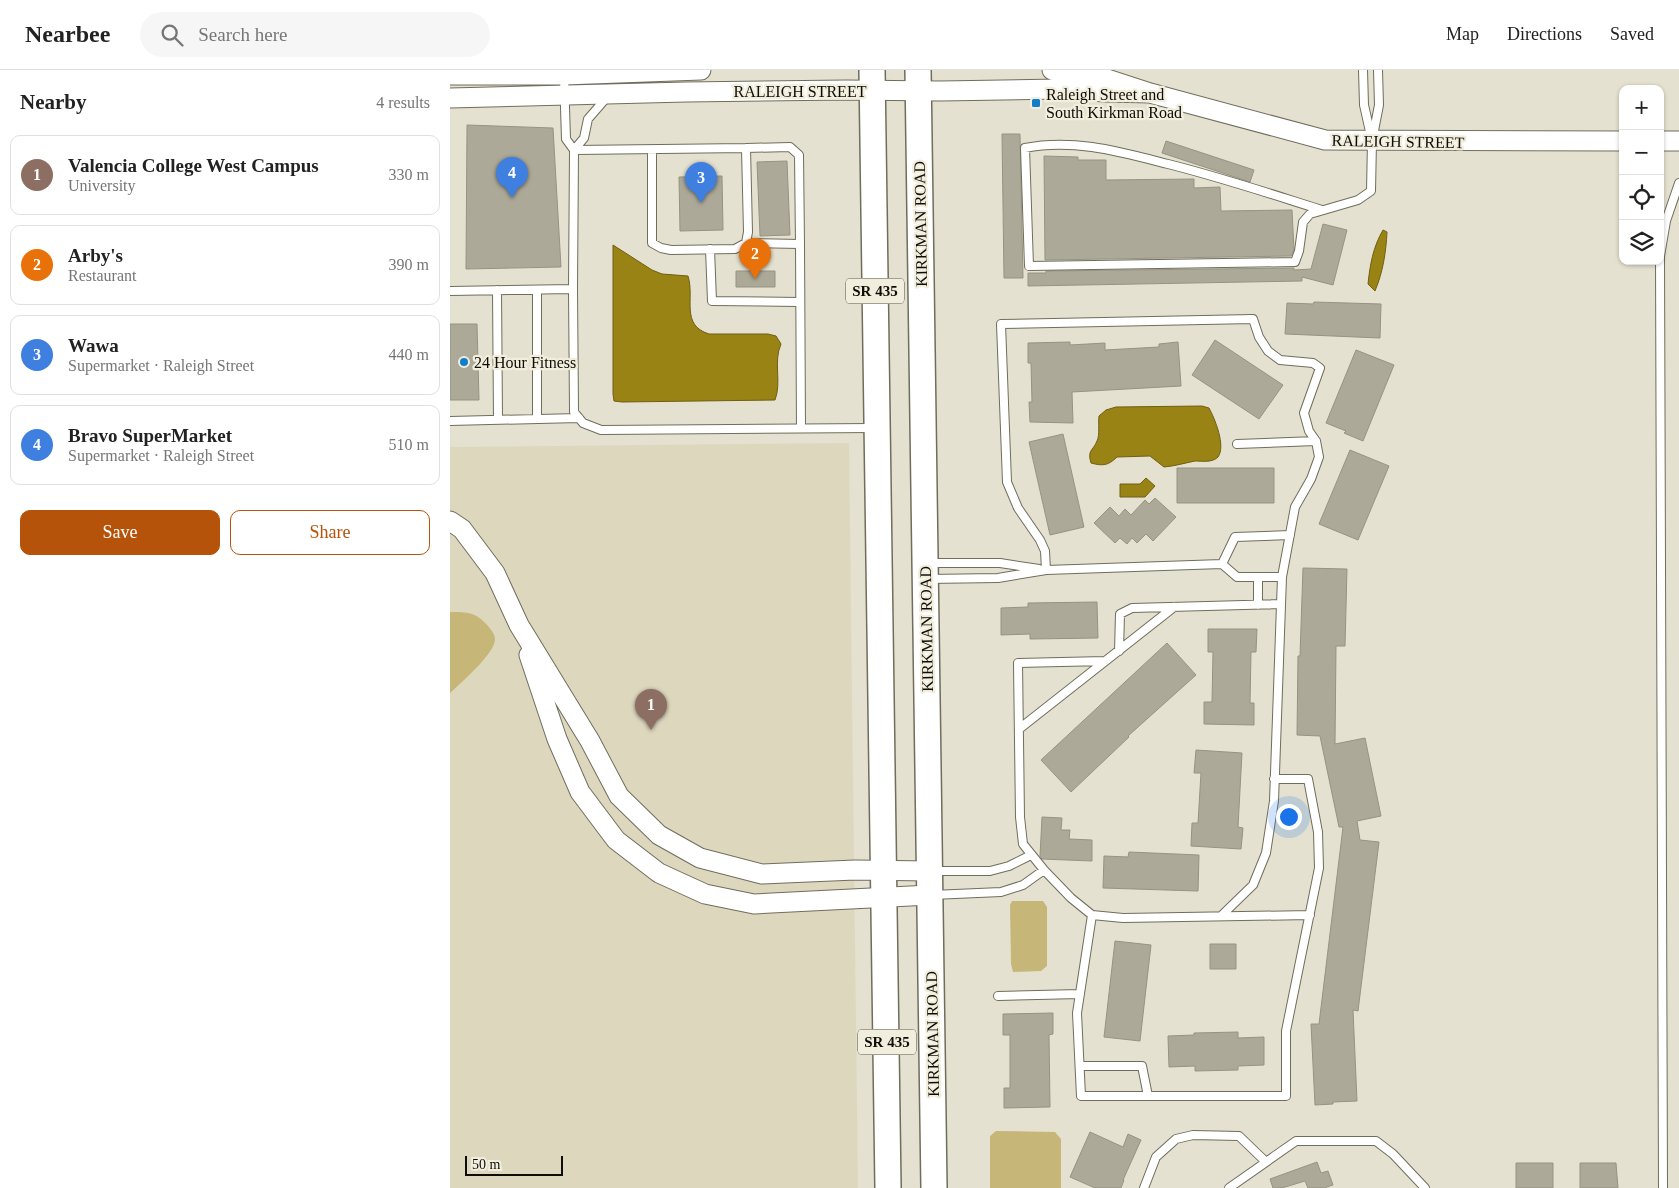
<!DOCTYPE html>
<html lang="en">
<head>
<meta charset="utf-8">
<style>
	:root { --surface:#fff; --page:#f6f6f6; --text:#222; --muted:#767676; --line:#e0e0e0; --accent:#b45309 }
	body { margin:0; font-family:Georgia,serif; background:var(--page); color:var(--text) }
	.controls { position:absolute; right:15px; top:15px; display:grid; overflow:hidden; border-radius:10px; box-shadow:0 1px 4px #0004 }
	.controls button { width:45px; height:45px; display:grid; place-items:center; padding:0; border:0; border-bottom:1px solid var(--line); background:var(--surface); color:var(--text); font:25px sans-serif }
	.scale { position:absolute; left:15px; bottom:12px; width:98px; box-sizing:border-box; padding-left:5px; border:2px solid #0d0c06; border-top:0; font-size:14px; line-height:18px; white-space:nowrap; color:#0d0c06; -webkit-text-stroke:4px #f2eedd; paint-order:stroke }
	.you { position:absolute; left:838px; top:746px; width:18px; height:18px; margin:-12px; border:4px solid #fff; border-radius:50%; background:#1a73e8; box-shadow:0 0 0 8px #1a73e833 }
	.badge { display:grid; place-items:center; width:32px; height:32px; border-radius:50%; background:var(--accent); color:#fff; font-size:16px; font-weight:700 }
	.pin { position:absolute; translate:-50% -41px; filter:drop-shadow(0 1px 2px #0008) }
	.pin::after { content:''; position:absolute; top:26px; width:18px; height:15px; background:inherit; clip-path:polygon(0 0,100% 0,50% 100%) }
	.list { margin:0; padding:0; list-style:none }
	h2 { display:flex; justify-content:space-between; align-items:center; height:65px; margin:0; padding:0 20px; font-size:21px }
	h2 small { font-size:16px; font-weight:400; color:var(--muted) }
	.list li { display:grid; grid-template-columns:32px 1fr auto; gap:15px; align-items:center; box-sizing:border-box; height:80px; margin:0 10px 10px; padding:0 10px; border:1px solid var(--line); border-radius:10px }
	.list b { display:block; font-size:19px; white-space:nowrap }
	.list p { margin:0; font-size:16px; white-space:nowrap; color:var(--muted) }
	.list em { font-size:16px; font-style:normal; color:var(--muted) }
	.actions { display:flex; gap:10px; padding:15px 20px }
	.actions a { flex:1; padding:11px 0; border:1px solid var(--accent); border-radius:10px; text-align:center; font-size:18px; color:var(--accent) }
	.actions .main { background:var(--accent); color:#fff }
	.icon { flex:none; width:28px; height:28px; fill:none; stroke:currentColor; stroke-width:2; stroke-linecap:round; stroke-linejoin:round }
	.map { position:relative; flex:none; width:1229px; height:1118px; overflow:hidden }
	header { display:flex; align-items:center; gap:30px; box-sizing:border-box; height:70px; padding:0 25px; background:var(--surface); border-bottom:1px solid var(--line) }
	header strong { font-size:24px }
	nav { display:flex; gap:28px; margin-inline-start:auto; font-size:18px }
	.search { width:350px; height:45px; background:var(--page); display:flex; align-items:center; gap:12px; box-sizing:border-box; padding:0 18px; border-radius:28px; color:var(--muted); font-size:19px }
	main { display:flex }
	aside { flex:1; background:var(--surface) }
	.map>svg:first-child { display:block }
	.built { fill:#ddd7be }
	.green { fill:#c6b779 }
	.water { fill:#998315; stroke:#6f5f10 }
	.building { fill:#aca998; stroke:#979383 }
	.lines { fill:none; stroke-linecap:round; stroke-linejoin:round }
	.service-casing { stroke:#706d5d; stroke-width:10 }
	.tertiary-casing { stroke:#706d5d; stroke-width:21 }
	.primary-casing { stroke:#706d5d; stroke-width:28 }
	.service { stroke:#fff; stroke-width:8 }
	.tertiary { stroke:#fff; stroke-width:19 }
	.primary { stroke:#fff; stroke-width:25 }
	.poi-dot { fill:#127ec8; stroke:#f2eedd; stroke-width:2 }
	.labels { text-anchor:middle; stroke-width:4.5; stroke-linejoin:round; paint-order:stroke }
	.shield { fill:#f2eedd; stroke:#525046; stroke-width:1 }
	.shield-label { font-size:15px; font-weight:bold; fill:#0d0c06 }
	.street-label { font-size:16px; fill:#0d0c06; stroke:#f2eedd }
	.poi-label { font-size:16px; fill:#0d0c06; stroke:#f2eedd; text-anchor:start }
</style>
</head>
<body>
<header>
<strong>Nearbee</strong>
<div class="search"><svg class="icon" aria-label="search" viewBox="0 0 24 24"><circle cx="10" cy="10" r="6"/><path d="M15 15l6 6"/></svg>Search here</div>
<nav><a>Map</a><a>Directions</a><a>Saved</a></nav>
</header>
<main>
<aside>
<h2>Nearby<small>4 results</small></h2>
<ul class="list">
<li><span class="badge" style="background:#8d6e63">1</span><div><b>Valencia College West Campus</b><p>University</p></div><em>330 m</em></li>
<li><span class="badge" style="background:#e8710a">2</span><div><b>Arby's</b><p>Restaurant</p></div><em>390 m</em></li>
<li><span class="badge" style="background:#3f7fe0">3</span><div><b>Wawa</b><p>Supermarket · Raleigh Street</p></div><em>440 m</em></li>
<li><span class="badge" style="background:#3f7fe0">4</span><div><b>Bravo SuperMarket</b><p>Supermarket · Raleigh Street</p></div><em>510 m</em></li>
</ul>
<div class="actions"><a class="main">Save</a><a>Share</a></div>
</aside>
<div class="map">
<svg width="1229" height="1118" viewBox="0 0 1229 1118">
	<rect width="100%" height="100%" fill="#e5e1d0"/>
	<path class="built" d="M399,373L408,1118H0V377Z"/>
	<path class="green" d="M0,542C18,542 26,542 38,556C42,561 45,564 45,570C44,584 11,613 0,623Z
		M562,831H593L597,837V896L591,901L563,902L561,894L560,835Z
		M546,1061L605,1062L611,1069V1118H540V1066Z"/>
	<path class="water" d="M933,160L937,162C936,182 933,202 925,221L918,214C920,195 923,177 933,160Z
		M163,175L202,200L212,204L238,206C245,228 230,255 259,264H318L326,266L331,274C323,292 332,312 325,330L172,332L164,331L163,324Z
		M752,336L759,338C765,349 776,376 768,387C762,393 752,391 745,391C735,393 725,396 714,397L700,386L667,387C658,396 652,396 641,393C637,380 643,381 647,371C650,365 648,353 649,346L656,340L666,337Z
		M696,408L705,416L695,427H670V414H690Z"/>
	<path class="building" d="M17,55L103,58L111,197L16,199Z
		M552,64H570L573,208H554Z
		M716,71L804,100L800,112L712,83Z
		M594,86L628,87V90H656V110L744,109V118L770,117L771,141L842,140L844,180L841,186L595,190Z
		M337,91L340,165L310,166L307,92Z
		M272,106L273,160L230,161L229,107Z
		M873,154L897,160L883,215L852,207V211L578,216V203H596V201L844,198V200L861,199Z
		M286,201H325V217H286Z
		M864,232L931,234L930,268L835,264L837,233L863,234Z
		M0,254H27L29,330H0Z
		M765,270L833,315L809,349L742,305Z
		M620,272V275L655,273V280L709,277V274L728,272L731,316L622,322L623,353L580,352L579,332H582L581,293H578V273Z
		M906,280L944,295L913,371L894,363L896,361L876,353Z
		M613,364L634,457L600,465L579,372Z
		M900,380L939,396L908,470L869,454Z
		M727,398H824V433H727Z
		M705,428L726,447L703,471L696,464L687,473L682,468L677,474L670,468L665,473L644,453L660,437L669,446L675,439L681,445L695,430L699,434Z
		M853,498L897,499L895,576H886L885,674L915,668L931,746L907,751L910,770L929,772L908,941L903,940L907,1031L883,1032V1034L865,1035L861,954H869L893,757H889L870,666L847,665L848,586H850Z
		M647,532L648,568L580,569V564L551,565V538L578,537V533Z
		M758,559H807L806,582H801L800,633H804V655L754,654V632H762L763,582H758Z
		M717,573L746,605L678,666L679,667L621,722L591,690Z
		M746,680L792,683L788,757L793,758L791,779L741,776L742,753H748L751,703H744Z
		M592,747L612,748L611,760H620L619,769L642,770V791L592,789L590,786Z
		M679,782L749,785L748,821L653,818L654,786L678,787Z
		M665,871L701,875L690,971L654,967Z
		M760,874H786V899H760Z
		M603,943V964L599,965L600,1037L554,1038V1018H560V965H553V944Z
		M788,962V968L814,967V995L788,996V1000L745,1001V996L719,997L718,966L744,965V963Z
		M640,1062L673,1077L678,1064L691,1070L673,1110H674L671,1118H645L620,1107Z
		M867,1092L871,1103L878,1101L883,1115L874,1118H858L855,1111L832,1118H823L820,1109Z
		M1066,1093H1103V1118H1066Z
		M1130,1093H1166L1168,1118H1130Z"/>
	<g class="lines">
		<g class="service-casing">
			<path id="service" d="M913,0L914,35L921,66
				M114,5L116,69L124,80
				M296,78L340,77L349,85L350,174
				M124,80L296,78L298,162L296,173L285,179L221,180L211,178L202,173V80
				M872,140C821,124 770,107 718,94C671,82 623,68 575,78L579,196L845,192L849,181L853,152L860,144L908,130L921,121L922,71L929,35L928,0
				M296,173L350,174L351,358
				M260,179L262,231L350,232
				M1210,186L1213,1118
				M1210,186L1216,151L1229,113
				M123,219L124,342L133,353L151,360L425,358
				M47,220L48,350
				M87,220V349
				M0,221L123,219L124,80L134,68L138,49L158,26
				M0,351L129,348
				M787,374L866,371
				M478,493H550L589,499
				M772,494L785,467L840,465
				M596,500L595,481L590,470L568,438L557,412L551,254L803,249L809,267L818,281L830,290L863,293L870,298L854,343L859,361L866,371L869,387L861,409L845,437L832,507L824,731L816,783L803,815L771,846
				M477,509L548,508L596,500L772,494L787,507H832
				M808,535V507
				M669,581L670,544L682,538L831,534
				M655,591L568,593L570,747L573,774L594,800L621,828L642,845L673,848L860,845
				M569,659L724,537
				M484,801H540L559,796L581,785
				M482,825L551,822L573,815L594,800
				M642,845L627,943L631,1026H836V961L869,798L868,762L858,709H824
				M548,926L630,924
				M630,996H692L698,1026
				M694,1118L706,1087L726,1069L743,1065L789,1066L816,1092
				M779,1118L846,1071H926L943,1084L975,1118"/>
		</g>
		<g class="tertiary-casing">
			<path id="tertiary" d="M602,0L657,9L700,23L875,70L1173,71
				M0,5H114L251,0
				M0,28L236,22L396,20L491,21L608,19L656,22L700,23
				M1210,71H1229
				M0,451L12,459L45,503L69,555L140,671L169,726L209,765L250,788L312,804L405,800L480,801
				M79,585L107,669L130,722L166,770L209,803L255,824L304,834L480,825"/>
		</g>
		<g class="primary-casing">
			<path id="primary" d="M422,0L438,1118
				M468,0L484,1118"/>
		</g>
		<use href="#service" class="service"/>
		<use href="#tertiary" class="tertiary"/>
		<use href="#primary" class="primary"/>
	</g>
	<g class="poi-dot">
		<rect x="581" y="28" width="10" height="10" rx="2.5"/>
		<circle cx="14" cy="292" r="5"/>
	</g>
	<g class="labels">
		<g class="shield">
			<rect x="396" y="208.5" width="58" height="25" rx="4"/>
			<rect x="408" y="959.5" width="58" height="25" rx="4"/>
		</g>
		<g class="shield-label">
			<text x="425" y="226">SR 435</text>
			<text x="437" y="977">SR 435</text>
		</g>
		<g class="street-label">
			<text x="350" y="27">RALEIGH STREET</text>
			<text transform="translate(948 71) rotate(1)" y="6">RALEIGH STREET</text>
			<text transform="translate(470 154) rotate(-91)" y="6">KIRKMAN ROAD</text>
			<text transform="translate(476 559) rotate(-91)" y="6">KIRKMAN ROAD</text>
			<text transform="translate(482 964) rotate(-91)" y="6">KIRKMAN ROAD</text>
		</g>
		<g class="poi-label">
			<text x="596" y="30">Raleigh Street and<tspan x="596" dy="18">South Kirkman Road</tspan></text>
			<text x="24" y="298">24 Hour Fitness</text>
		</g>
	</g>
</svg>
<div class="controls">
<button>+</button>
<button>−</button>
<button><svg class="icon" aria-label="locate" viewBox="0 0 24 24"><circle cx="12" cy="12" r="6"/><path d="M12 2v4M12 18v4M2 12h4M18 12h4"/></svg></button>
<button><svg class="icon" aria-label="layers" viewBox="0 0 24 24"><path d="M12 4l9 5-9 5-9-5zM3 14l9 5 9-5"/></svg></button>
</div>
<div class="scale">50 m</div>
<div class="you"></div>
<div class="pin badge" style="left:201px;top:660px;background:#8d6e63">1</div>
<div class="pin badge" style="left:305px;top:209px;background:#e8710a">2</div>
<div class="pin badge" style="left:251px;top:133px;background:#3f7fe0">3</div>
<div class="pin badge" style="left:62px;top:128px;background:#3f7fe0">4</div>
</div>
</main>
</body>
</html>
